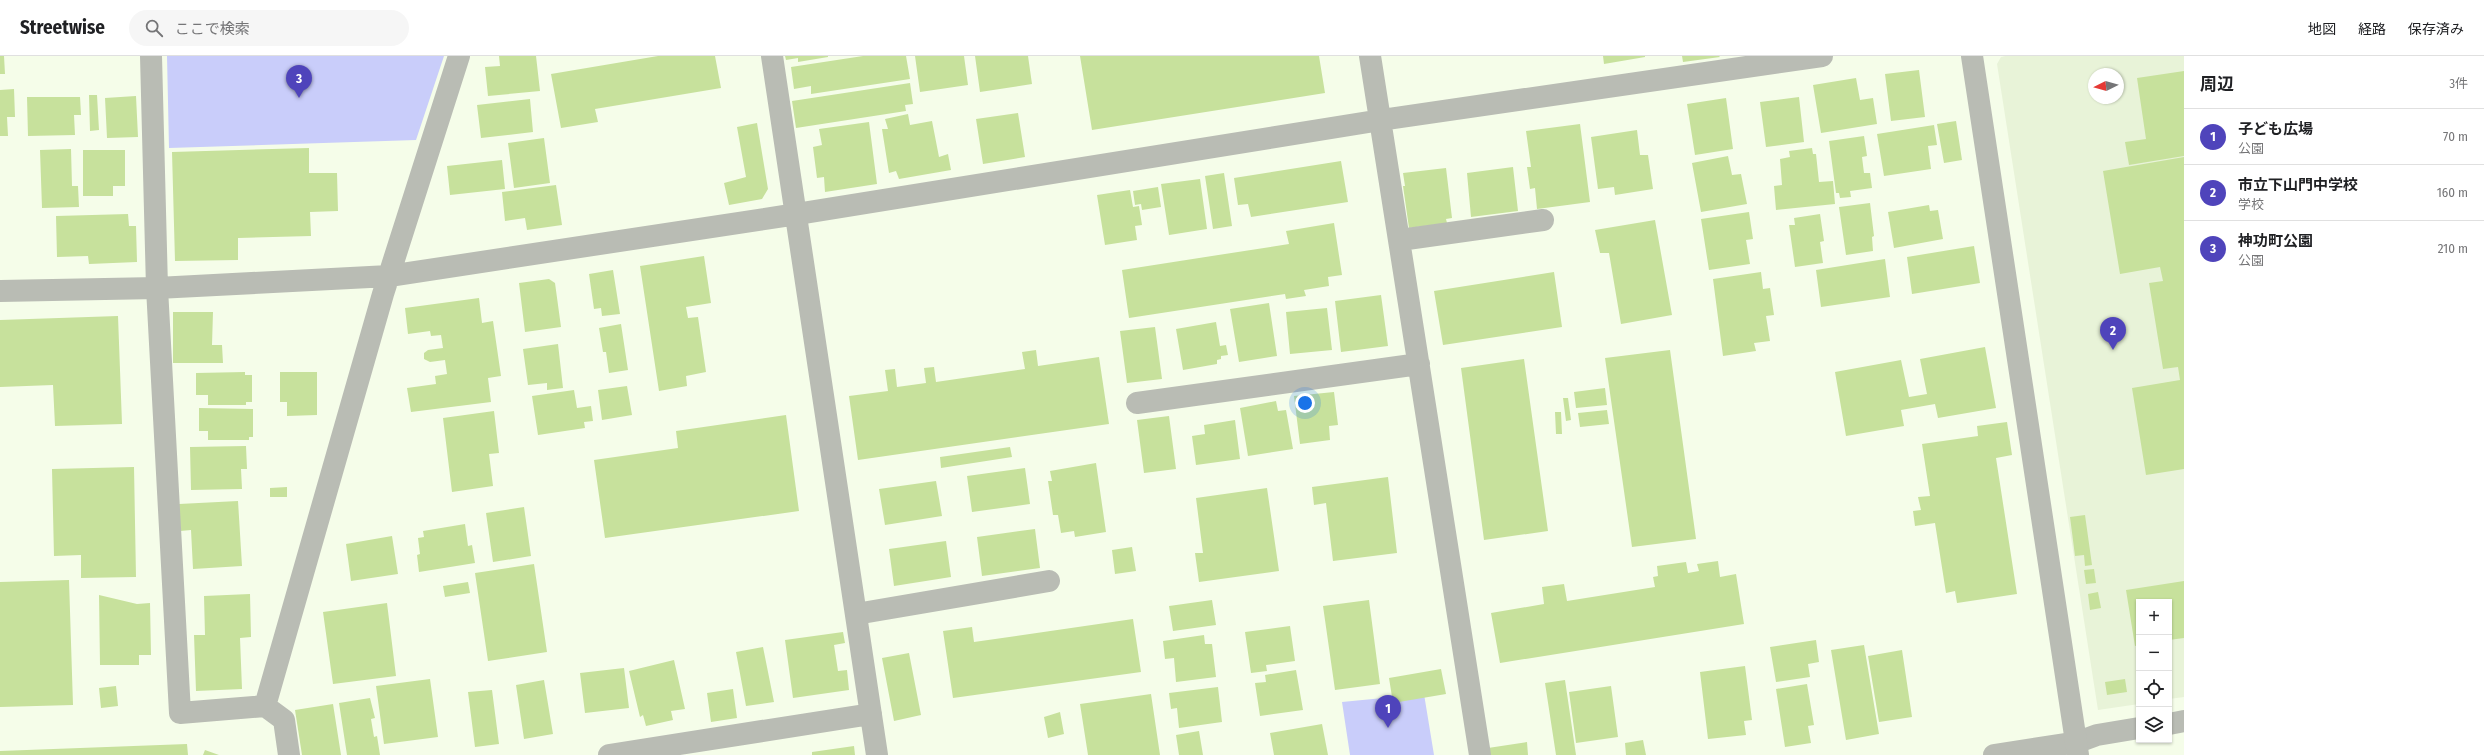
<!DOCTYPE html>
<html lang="ja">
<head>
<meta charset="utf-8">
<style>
	:root { --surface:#fff; --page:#f6f6f6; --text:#202124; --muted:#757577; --line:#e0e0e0; --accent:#4f44bb }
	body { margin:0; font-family:"Fira Sans Condensed","Noto Sans JP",sans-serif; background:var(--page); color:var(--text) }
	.controls { position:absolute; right:12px; bottom:12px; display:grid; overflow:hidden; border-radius:0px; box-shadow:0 1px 3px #0004 }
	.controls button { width:36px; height:36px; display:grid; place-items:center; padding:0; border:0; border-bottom:1px solid var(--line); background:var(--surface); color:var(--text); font:20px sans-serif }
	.compass { position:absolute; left:2088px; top:12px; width:36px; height:36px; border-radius:50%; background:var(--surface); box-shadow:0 1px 3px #0004; rotate:265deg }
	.you { position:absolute; left:1305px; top:347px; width:14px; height:14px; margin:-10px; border:3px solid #fff; border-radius:50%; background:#1a73e8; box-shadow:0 0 0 6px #1a73e833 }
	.badge { display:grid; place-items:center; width:26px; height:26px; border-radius:50%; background:var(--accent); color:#fff; font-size:13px; font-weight:700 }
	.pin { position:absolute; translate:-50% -33px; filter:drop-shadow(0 1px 2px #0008) }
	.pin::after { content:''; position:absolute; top:21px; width:14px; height:12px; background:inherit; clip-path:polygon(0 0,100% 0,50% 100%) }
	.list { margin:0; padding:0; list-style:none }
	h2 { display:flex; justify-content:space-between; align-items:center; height:52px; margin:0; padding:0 16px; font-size:17px }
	h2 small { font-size:13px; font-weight:400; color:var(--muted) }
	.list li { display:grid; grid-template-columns:26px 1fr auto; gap:12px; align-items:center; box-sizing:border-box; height:56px; padding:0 16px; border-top:1px solid var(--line) }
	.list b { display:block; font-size:15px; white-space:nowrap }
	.list p { margin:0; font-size:13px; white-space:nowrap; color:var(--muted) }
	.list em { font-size:13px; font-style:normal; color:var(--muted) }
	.icon { flex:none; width:22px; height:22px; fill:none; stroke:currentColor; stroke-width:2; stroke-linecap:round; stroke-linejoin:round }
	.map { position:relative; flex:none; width:2184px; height:699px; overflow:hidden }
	header { display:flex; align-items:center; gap:24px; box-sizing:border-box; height:56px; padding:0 20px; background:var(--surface); border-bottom:1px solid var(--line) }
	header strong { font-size:19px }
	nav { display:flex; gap:22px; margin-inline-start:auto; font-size:14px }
	.search { width:280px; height:36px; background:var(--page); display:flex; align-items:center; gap:10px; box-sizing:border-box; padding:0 14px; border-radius:22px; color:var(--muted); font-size:15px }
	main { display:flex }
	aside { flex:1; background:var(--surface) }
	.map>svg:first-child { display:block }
	.built { fill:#e8f3d8; fill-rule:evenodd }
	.green { fill:#c9cdfa }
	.building { fill:#c7e19c }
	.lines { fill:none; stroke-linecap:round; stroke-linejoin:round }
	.minor { stroke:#b9bcb4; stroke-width:22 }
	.tertiary { stroke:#b9bcb4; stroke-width:22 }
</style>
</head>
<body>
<header>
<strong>Streetwise</strong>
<div class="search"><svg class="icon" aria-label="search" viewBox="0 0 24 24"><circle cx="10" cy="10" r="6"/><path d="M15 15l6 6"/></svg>ここで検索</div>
<nav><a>地図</a><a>経路</a><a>保存済み</a></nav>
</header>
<main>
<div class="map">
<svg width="2184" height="699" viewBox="0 0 2184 699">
	<rect width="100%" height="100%" fill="#f5fde9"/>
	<path class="built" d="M2005,0H2184V641L2169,643V546H2139V648L2098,654L1997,8L2001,1ZM2094,18H2118V42H2094Z"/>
	<path class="green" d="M167,0H444L416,84L169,92Z
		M1424,638L1434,699H1350L1342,646Z"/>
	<path class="building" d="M0,0H4L5,18H0Z
		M499,0H536L540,35L488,40L485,11L500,10Z
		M658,0H715L721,32L595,53L598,66L561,72L551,18Z
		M785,0H828V1L798,6V2L786,4Z
		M863,0H906L910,23L811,38V30L794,33L791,11Z
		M915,0H964L968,29L920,36Z
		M975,0H1028L1032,28L980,36Z
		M1080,0H1319L1325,37L1092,74Z
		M1603,0H1645V1L1604,8Z
		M1682,0H1719L1720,1L1683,6Z
		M1919,14L1925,61L1891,65L1885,18Z
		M2184,15V100L2129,109L2125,86L2146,83L2137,22Z
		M1856,22L1860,44L1873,42L1877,68L1821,77L1813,29Z
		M910,27L913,48L905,49L906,55L796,72L792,45Z
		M14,33L15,61H7L8,80H0V34Z
		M89,39H97L99,74L90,75Z
		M136,40L138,81L107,82L105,42Z
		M27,41H80L81,59H74L75,79L28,80Z
		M1799,41L1804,86L1766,91L1760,46Z
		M1726,42L1733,93L1695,99L1687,48Z
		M530,43L533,76L481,82L477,49Z
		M1018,57L1025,101L983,108L976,63Z
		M908,58L910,69L932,65L939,101L948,98L951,114L899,123L896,115L889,117L882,73H888L885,63Z
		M1956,65L1962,104L1944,107L1937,68Z
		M869,66L877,128L825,136L824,121L817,122L813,91L822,89L819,73Z
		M757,67L768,133L762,143L729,149L724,127L746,121L737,71Z
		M1580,68L1590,146L1537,153L1535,132L1530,133L1527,111H1531L1526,75Z
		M1934,69L1937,89L1928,90L1931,113L1884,120L1877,78Z
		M1637,74L1640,99H1648L1653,133L1615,139L1614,131L1598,133L1591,81Z
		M1864,80L1867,100L1862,101L1864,117H1870L1872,132L1850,135L1851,141L1840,142L1839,137H1836L1829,85Z
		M544,82L550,127L514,132L508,87Z
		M309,92V117H337L338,155L310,156L311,180L238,182V204L175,205L172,96Z
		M1812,92L1813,98H1816L1819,126L1833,125L1835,148L1776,154L1774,130L1782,129L1780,103L1790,101L1789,95Z
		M71,93L72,130H78L79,151L42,152L40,94Z
		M83,94H125V130H113V140H83Z
		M1728,100L1732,119L1741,118L1747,148L1701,156L1692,107Z
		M2184,101V413L2146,419L2132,332L2180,324L2178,311L2163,313L2149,227L2163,225L2160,211L2120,218L2103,115Z
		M502,104L505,133L450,139L447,110Z
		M1341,105L1348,146L1251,161L1248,148L1238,149L1234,122Z
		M1513,111L1518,155L1471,161L1467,117Z
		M1446,112L1452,162L1446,163L1447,167L1409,172L1403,130H1405L1403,117Z
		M1224,117L1232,170L1213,173L1205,120Z
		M1200,123L1207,173L1169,179L1161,128Z
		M556,129L562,169L527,174L525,162L505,165L502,136Z
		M1158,131L1161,151L1142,154L1141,148L1135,149L1133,135Z
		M1130,134L1133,151L1139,150L1142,169L1135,170L1137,184L1105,189L1097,139Z
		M1870,147L1874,180L1872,181L1873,195L1846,199L1839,151Z
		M1929,149L1930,155L1938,154L1943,183L1894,192L1888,156Z
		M1749,156L1753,183L1746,184L1750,208L1709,214L1701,163Z
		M128,158L129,170H136L137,206L89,208L88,200L57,201L56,160Z
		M1820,158L1824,185L1820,186L1823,207L1795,211L1789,169H1795L1794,162Z
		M1655,164L1672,259L1621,268L1609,197H1600L1595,174Z
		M1334,167L1342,219L1328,221L1329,230L1304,234L1306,240L1286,243L1285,238L1129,262L1122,214L1289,188L1286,175Z
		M1974,190L1980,227L1912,238L1907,201Z
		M704,200L711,247L686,251L688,262L698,261L706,316L686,320L687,330L659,335L640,210Z
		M1885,203L1890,241L1821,251L1816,214Z
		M613,214L620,258L602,260L601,252L594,253L589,218Z
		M1554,216L1562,271L1443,289L1434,235Z
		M1761,216L1763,233L1770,232L1774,259L1766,260L1770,285L1754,287L1756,295L1723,300L1713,223Z
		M549,223L555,227L561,271L525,276L519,227Z
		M1381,239L1388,290L1341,296L1335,245Z
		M479,242L482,267L493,265L501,320L488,322L491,346L411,356L407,332L436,328L435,320L447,318L445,304L430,306L424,303V297L428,294L443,292L441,279L431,280L430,275L408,278L405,252Z
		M1269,247L1277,300L1239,306L1230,253Z
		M1327,252L1332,294L1290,298L1286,256Z
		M173,256H213L212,289H222L223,307H173Z
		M118,260L122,368L55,370L53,329L0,331V264Z
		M1216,266L1220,290L1226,289L1228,299L1221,300V303L1217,304V308L1183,314L1176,273Z
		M621,268L628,314L609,317L606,296H603L599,272Z
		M1155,271L1162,323L1127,327L1120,275Z
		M558,288L563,332L547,334V327L528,329L523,293Z
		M1985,291L1996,352L1938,362L1935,348L1901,354L1904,370L1846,380L1835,316L1901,304L1909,341L1927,338L1920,303Z
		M1036,294L1038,310L1099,301L1109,368L858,404L849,340L888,335L885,314L895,313L897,331L926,327L924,312L934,311L936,326L1025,313L1022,296Z
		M1670,294L1696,483L1632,491L1605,302Z
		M1524,303L1548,475L1484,484L1461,312Z
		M245,316V319H252V346H246V349H208V339H196V317Z
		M280,316H317V359L287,360V346H280Z
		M627,330L632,359L602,364L598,334Z
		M1605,332L1607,349L1576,352L1574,336Z
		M574,334L577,352L591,350L593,365L584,366L585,372L538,379L532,340Z
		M1334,336L1338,369L1329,370L1330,384L1300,388L1294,340Z
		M1563,342H1568L1571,364L1566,365Z
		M1276,345L1278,355L1286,354L1293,393L1248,400L1240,352Z
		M199,352L253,353V381H249V384H208V375H199Z
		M1607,354L1609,368L1580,371L1578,357Z
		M494,355L499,397L489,398L493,430L452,436L443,362Z
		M1555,356H1561L1562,378H1556Z
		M786,359L799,455L605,482L594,404L678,392L676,375Z
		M1169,360L1176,413L1144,417L1137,364Z
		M1235,364L1240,403L1196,409L1192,380L1205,378L1204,369Z
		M2007,366L2012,399L1996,402L2017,538L1957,547L1955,535L1946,537L1935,467L1915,470L1913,455L1921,454L1918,441L1930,440L1922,388L1978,380L1977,370Z
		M246,390L247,413H241L242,433L191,434L190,391Z
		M1010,391L1012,401L941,412L940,401Z
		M1096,407L1106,476L1075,481L1074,475L1061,477L1058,459H1053L1048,425H1052L1050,415Z
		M134,411L136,521L81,522V499L54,500L52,413Z
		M1025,412L1030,448L972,456L967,420Z
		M1388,421L1397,497L1333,505L1326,447L1314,449L1312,431Z
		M936,425L942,460L885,469L879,433Z
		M287,431V441H270V432Z
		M1267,432L1279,515L1199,526L1195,497H1203L1196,442Z
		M238,445L242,510L193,513L191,474L180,475L179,448Z
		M524,451L531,500L493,506L486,457Z
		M2085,459L2092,509L2085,510L2084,499L2075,500L2070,461Z
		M465,468L468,490L472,489L475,507L419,516L417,499L420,498L418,482L424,481L423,475Z
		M1035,473L1040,512L982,520L977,481Z
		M392,480L398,518L351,525L346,488Z
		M946,485L951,521L894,530L889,493Z
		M1132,491L1136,515L1115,518L1112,494Z
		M1718,505L1720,521L1736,518L1744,568L1500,607L1491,557L1544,548L1542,531L1564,528L1567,545L1655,531L1653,521L1658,520L1657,510L1686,506L1688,517L1699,515L1697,508Z
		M534,508L547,596L488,605L475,517Z
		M2094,513L2096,527L2086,528L2084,514Z
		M69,524L73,649L0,651V526Z
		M2184,525V582L2169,584V546H2139V589L2135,590L2126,534Z
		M468,526L470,537L445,541L443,530Z
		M2098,536L2101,552L2090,554L2088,538Z
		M250,538L251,581L240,582L242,633L196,635L194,579H205L204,540Z
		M99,539L137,548L150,547L151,599H139V609H100Z
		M1212,544L1216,569L1173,575L1169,550Z
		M1369,544L1380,628L1335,634L1323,550Z
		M387,547L396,620L333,628L323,556Z
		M1133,563L1141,616L953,642L943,575L972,571L974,586Z
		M1290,570L1295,605L1266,609L1267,615L1251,617L1245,576Z
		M843,576L845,587L834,589L838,615L847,614L849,634L793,642L785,584Z
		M1204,579L1205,588H1212L1216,621L1176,626L1174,602L1165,603L1163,585Z
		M1816,584L1819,606L1808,608L1810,621L1776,626L1770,591Z
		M1864,589L1879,678L1846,684L1831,594Z
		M763,591L774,646L746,650L736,596Z
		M1902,594L1912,661L1879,666L1868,600Z
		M909,597L921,659L894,665L882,602Z
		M674,604L685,653L671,655L673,664L646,670L643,659L640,661L629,615Z
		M1745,610L1752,664L1744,665L1746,679L1708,683L1700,616Z
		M624,612L629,652L585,657L580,617Z
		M1441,613L1446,638L1393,647L1389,622Z
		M1296,614L1303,654L1260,660L1255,627L1266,626L1265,619Z
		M430,623L438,681L384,688L376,630Z
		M2125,623L2127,636L2107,639L2105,626Z
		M544,624L553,678L524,683L516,629Z
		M1565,624L1576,699H1556L1545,627Z
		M1807,628L1814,669L1808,670L1811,687L1785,691L1776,633Z
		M116,630L118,650L101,652L99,632Z
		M1611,630L1618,681L1576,687L1569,636Z
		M1218,631L1222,666L1179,672L1177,652L1171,653L1169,637Z
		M733,633L737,662L711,666L707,637Z
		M492,634L499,688L475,691L468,636Z
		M1151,638L1160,699H1088L1080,648Z
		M370,642L375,662L371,663L374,681L377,680L380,699H347L339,647Z
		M333,648L341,699H302L295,654Z
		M1060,656L1064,678L1048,682L1044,661Z
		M1322,668L1328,699H1274L1270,677Z
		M1199,675L1203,699H1179L1176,679Z
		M1643,684L1646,699H1626L1625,687Z
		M1527,686L1528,699H1489L1488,692Z
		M187,688L188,699H0V695Z
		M854,690L855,699H812V696Z
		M205,694L219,699H203Z"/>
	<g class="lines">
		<path class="minor" d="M151,0L157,232L180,657L265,650
			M772,0L877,699
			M1370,0L1480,699
			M1400,184L1543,164
			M0,235L157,232L389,220L797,158L1381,64L1822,0
			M1137,347L1419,308
			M856,558L1049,525
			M2169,668L2184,665
			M289,699L284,664L265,650L383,238L459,0
			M609,699L871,658
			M1994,699L2078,686L2097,679L2139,672"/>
		<path class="tertiary" d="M1972,0L2078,699"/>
	</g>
</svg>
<div class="controls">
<button>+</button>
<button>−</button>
<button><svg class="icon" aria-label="locate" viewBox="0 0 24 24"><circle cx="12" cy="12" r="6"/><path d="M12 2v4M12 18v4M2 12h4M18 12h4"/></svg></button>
<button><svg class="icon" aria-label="layers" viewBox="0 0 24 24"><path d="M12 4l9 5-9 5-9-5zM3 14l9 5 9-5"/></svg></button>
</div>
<svg class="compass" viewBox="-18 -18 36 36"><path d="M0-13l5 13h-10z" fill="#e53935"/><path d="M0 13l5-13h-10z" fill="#757577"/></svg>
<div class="you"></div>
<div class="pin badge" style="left:1388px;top:672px">1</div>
<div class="pin badge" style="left:2113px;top:294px">2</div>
<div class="pin badge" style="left:299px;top:42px">3</div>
</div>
<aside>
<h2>周辺<small>3件</small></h2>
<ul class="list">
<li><span class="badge">1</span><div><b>子ども広場</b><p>公園</p></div><em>70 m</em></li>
<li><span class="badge">2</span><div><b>市立下山門中学校</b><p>学校</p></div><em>160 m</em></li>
<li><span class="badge">3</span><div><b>神功町公園</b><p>公園</p></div><em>210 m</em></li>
</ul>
</aside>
</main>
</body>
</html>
